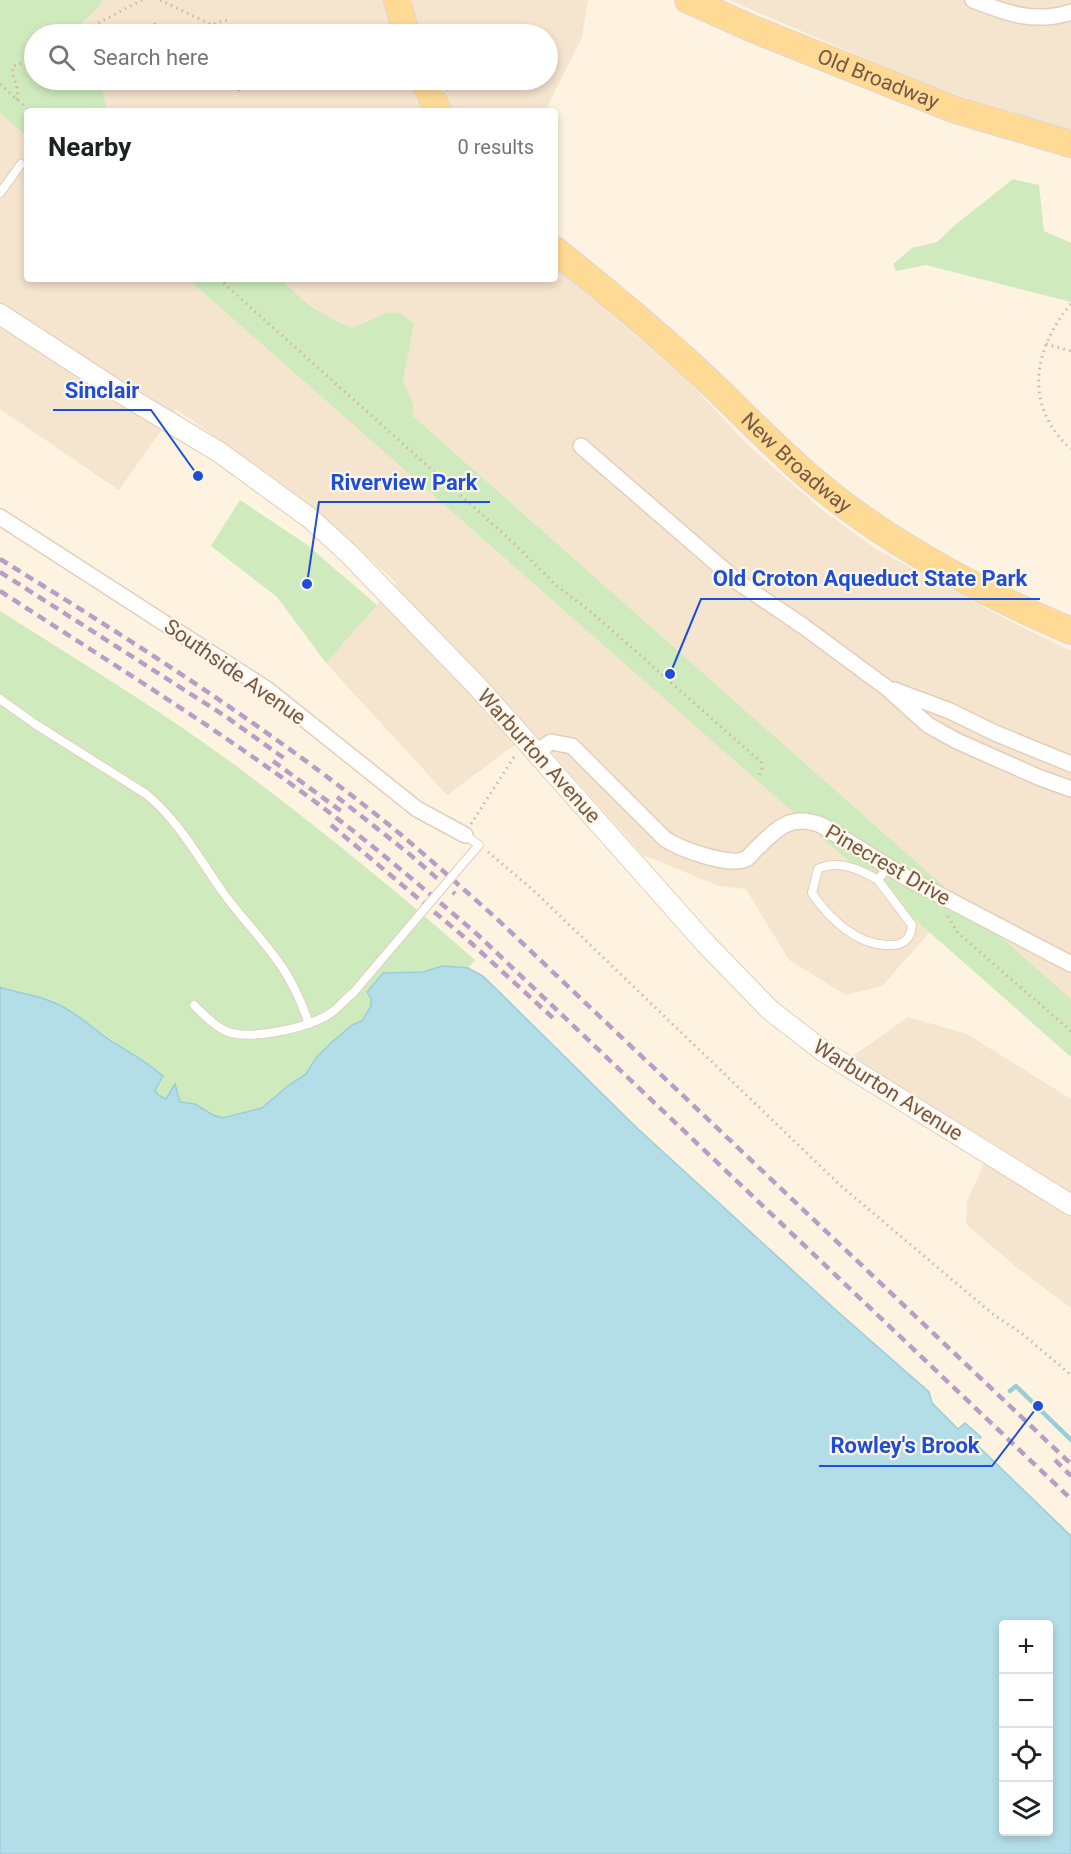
<!DOCTYPE html>
<html lang="en">
<head>
<meta charset="utf-8">
<style>
	:root { --surface:#fff; --page:#f6f6f6; --text:#202124; --muted:#757577; --line:#e0e0e0 }
	body { margin:0; font-family:Roboto,sans-serif; background:var(--page); color:var(--text) }
	.controls { position:absolute; right:18px; bottom:18px; display:grid; overflow:hidden; border-radius:6px; box-shadow:0 3px 9px #0003 }
	.controls button { width:54px; height:54px; display:grid; place-items:center; padding:0; border:0; border-bottom:2px solid var(--line); background:var(--surface); color:var(--text); font:30px sans-serif }
	.list { margin:0; padding:0; list-style:none }
	h2 { display:flex; justify-content:space-between; align-items:center; height:78px; margin:0; padding:0 24px; font-size:26px }
	h2 small { font-size:20px; font-weight:400; color:var(--muted) }
	.icon { flex:none; width:33px; height:33px; fill:none; stroke:currentColor; stroke-width:2; stroke-linecap:round; stroke-linejoin:round }
	.map { position:relative; flex:none; width:1071px; height:1854px; overflow:hidden }
	.search { position:absolute; background:var(--surface); box-shadow:0 3px 9px #0003; left:24px; top:24px; width:534px; height:66px; display:flex; align-items:center; gap:15px; box-sizing:border-box; padding:0 21px; border-radius:33px; color:var(--muted); font-size:22px }
	.panel { position:absolute; background:var(--surface); box-shadow:0 3px 9px #0003; left:24px; top:108px; width:534px; height:174px; border-radius:6px }
	.map>svg:first-child { display:block }
	.residential { fill:#f5e4ce }
	.green { fill:#cfebbe }
	.water { fill:#b4dee7; stroke:#99ced9; stroke-width:1.5; fill-rule:evenodd }
	.lines { fill:none; stroke-linecap:round; stroke-linejoin:round }
	.stream { stroke:#99ced9; stroke-width:4.5 }
	.service-casing { stroke:#e2cfbb; stroke-width:10 }
	.minor-casing { stroke:#e2cfbb; stroke-width:18 }
	.tertiary-casing { stroke:#e2cfbb; stroke-width:22 }
	.primary-casing { stroke:#ded7d3; stroke-width:28 }
	.path { stroke:#d8b49a; stroke-width:3; stroke-dasharray:1.5 4.5; stroke-linecap:butt }
	.service { stroke:#fff; stroke-width:8 }
	.minor { stroke:#fff; stroke-width:15 }
	.tertiary { stroke:#fff; stroke-width:20 }
	.primary { stroke:#ffda95; stroke-width:26 }
	.rail { stroke:#b59fc6; stroke-width:4.5; stroke-dasharray:9 6; stroke-linecap:butt }
	.service-bridge-casing { stroke:#e2cfbb; stroke-width:10; stroke-linecap:butt }
	.service-bridge { stroke:#fff; stroke-width:8 }
	.labels { text-anchor:middle; stroke-width:4.5; stroke-linejoin:round; paint-order:stroke }
	.street-label { font-size:21px; fill:#755846; stroke:#fff6e7 }
	.leader { fill:none; stroke:#1d4ed8; stroke-width:2 }
	.callout-dot { fill:#1d4ed8; stroke:#fff6e7; stroke-width:2 }
	.callout-label { font-size:22px; text-anchor:middle; font-weight:bold; fill:#1d4ed8; stroke:#fff6e7; stroke-width:4.5; stroke-linejoin:round; paint-order:stroke }
</style>
</head>
<body>
<div class="map">
<svg width="1071" height="1854" viewBox="0 0 1071 1854">
	<rect width="100%" height="100%" fill="#fdf3e0"/>
	<path class="residential" d="M103,0H385L396,34H70L97,9Z
		M406,0H588L582,37L545,111H446L430,80H548V34H415Z
		M729,0H1071V130L932,87Z
		M87,80H409L415,98L424,111H107L102,87Z
		M0,113L27,137V279H188L930,932L882,986L846,995L789,960L746,889L719,886L643,855L535,734L509,749L447,795L326,663L396,583L361,550L257,466L176,409L119,490L0,409Z
		M555,267L684,377L749,446L821,509L876,549L1010,621L1071,651V999L413,416L412,404L403,381L414,325L401,312L387,313L352,328L329,319L295,293L282,279H555Z
		M908,1017L967,1034L1071,1099V1308L1019,1269L966,1224L967,1202L993,1143L898,1087L853,1056Z"/>
	<path class="green" d="M0,0H103L97,9L70,34H34V80H87L102,87L107,111H27V137L0,113Z
		M1013,179L1039,185L1044,231L1071,243V302L926,265L896,271L893,264L912,248L937,242L955,225Z
		M188,279H282C302,302 324,317 352,328L387,313L400,312L414,324L403,381L413,404V416L1071,999V1057Z
		M240,500L306,544L377,605L326,663L277,597L211,546Z
		M0,611C79,661 160,710 235,765C318,827 398,892 475,960L468,968L443,966L423,972L383,973L371,998V1006L362,1021L352,1025L331,1043L316,1058L306,1075L289,1085L262,1108L223,1118L213,1115L195,1104L180,1102L174,1085L166,1099L158,1095L155,1091L163,1076L73,1012L49,1000L13,992L0,987Z"/>
	<path class="water" d="M443,966L468,968L483,976L637,1128L838,1312L929,1392L932,1403L958,1429L965,1423L981,1437L976,1444L1071,1536V1854H0V987C16,993 34,994 50,1001C74,1010 91,1027 113,1042C130,1053 147,1062 163,1076L155,1090L158,1095L166,1099L175,1084L180,1102L195,1104L213,1115L223,1118L262,1108L289,1085L306,1074L316,1058L331,1043L352,1025L362,1021L371,1006V998L367,992L383,973L423,972ZM1004,1624H1048V1832H1004Z"/>
	<g class="lines">
		<path class="stream" d="M1010,1391L1016,1386L1071,1440"/>
		<g class="service-casing">
			<path id="service" d="M433,92L458,80
				M0,193L21,164
				M0,699L35,724L146,794C178,820 198,857 222,891C241,918 266,942 284,970C294,986 303,1006 309,1024
				M465,835L479,845L466,860
				M878,880C860,869 837,859 818,869L812,893C829,919 859,947 892,945C905,945 911,937 912,925L878,880L888,867
				M194,1005C203,1014 214,1026 226,1031C249,1041 305,1028 326,1016C336,1011 345,999 354,992"/>
		</g>
		<g class="minor-casing">
			<path id="minor" d="M973,0C1006,13 1035,24 1071,12
				M581,446L738,582L803,626L887,688L928,725L957,741L1038,777L1071,789
				M0,517L268,690L417,809L465,835
				M894,690L950,711L995,733L1071,764
				M536,752L551,742L572,746L665,839C680,849 729,867 746,859C749,857 753,852 756,849C777,829 790,813 821,825L907,878L1071,964"/>
		</g>
		<g class="tertiary-casing">
			<path id="tertiary" d="M0,314L121,393L219,452L311,519L349,554L477,686L706,944L770,1010L823,1051L1071,1205"/>
		</g>
		<g class="primary-casing">
			<g id="primary">
				<path d="M397,0L406,34"/>
				<path id="s1" d="M688,0L753,29L953,109L1071,144"/>
				<path d="M423,80L438,111"/>
				<path id="s2" d="M555,250C605,290 654,330 701,374C745,415 786,460 834,497C901,550 993,598 1071,631"/>
			</g>
		</g>
		<path class="path" d="M160,0L212,25L222,21L230,20
			M154,23L161,34
			M77,34L142,0
			M232,80L240,91
			M0,84L30,111
			M17,100C20,82 10,79 13,66L34,59
			M219,279L505,535L557,586L591,612L761,762L762,769L758,779
			M1071,304C1033,349 1023,406 1071,449
			M1046,344L1071,351
			M471,824L514,757
			M488,852L533,890L841,1186L994,1315L1020,1332L1071,1375
			M948,916L958,933L1071,1031"/>
		<use href="#service" class="service"/>
		<use href="#minor" class="minor"/>
		<use href="#tertiary" class="tertiary"/>
		<use href="#primary" class="primary"/>
		<path class="rail" d="M0,559C126,637 252,717 369,809C413,843 454,881 496,918L1071,1464
			M0,572L225,716L288,761
			M0,591C103,658 207,722 306,795C366,839 422,887 478,935L1071,1499
			M273,761L341,811
			M337,797L407,852L455,894
			M331,825L470,942L553,1018
			M1055,1460L1071,1476"/>
		<g class="service-bridge-casing">
			<path id="service-bridge" d="M354,992L466,860"/>
		</g>
		<use href="#service-bridge" class="service-bridge"/>
	</g>
	<g class="labels">
		<g class="street-label">
			<text dy="7" stroke="none"><textPath href="#s1" startOffset="206">Old Broadway</textPath></text>
			<text dy="7" stroke="none"><textPath href="#s2" startOffset="322">New Broadway</textPath></text>
			<text transform="translate(235 672) rotate(35)" y="7">Southside Avenue</text>
			<text transform="translate(539 756) rotate(48)" y="7">Warburton Avenue</text>
			<text transform="translate(888 865) rotate(30)" y="7">Pinecrest Drive</text>
			<text transform="translate(888 1090) rotate(32)" y="7">Warburton Avenue</text>
		</g>
	</g>
	<path class="leader" d="M198 476L151 410H53M307 584L319 502H490M670 674L701 599H1040M1038 1406L992 1466H819"/>
	<g class="callout-dot">
		<circle cx="198" cy="476" r="6"/>
		<circle cx="307" cy="584" r="6"/>
		<circle cx="670" cy="674" r="6"/>
		<circle cx="1038" cy="1406" r="6"/>
	</g>
	<g class="callout-label">
		<text x="102" y="398">Sinclair</text>
		<text x="404" y="490">Riverview Park</text>
		<text x="870" y="586">Old Croton Aqueduct State Park</text>
		<text x="905" y="1453">Rowley's Brook</text>
	</g>
</svg>
<div class="controls">
<button>+</button>
<button>−</button>
<button><svg class="icon" aria-label="locate" viewBox="0 0 24 24"><circle cx="12" cy="12" r="6"/><path d="M12 2v4M12 18v4M2 12h4M18 12h4"/></svg></button>
<button><svg class="icon" aria-label="layers" viewBox="0 0 24 24"><path d="M12 4l9 5-9 5-9-5zM3 14l9 5 9-5"/></svg></button>
</div>
<div class="search"><svg class="icon" aria-label="search" viewBox="0 0 24 24"><circle cx="10" cy="10" r="6"/><path d="M15 15l6 6"/></svg>Search here</div>
<section class="panel">
<h2>Nearby<small>0 results</small></h2>
<ul class="list">
</ul>
</section>
</div>
</body>
</html>
